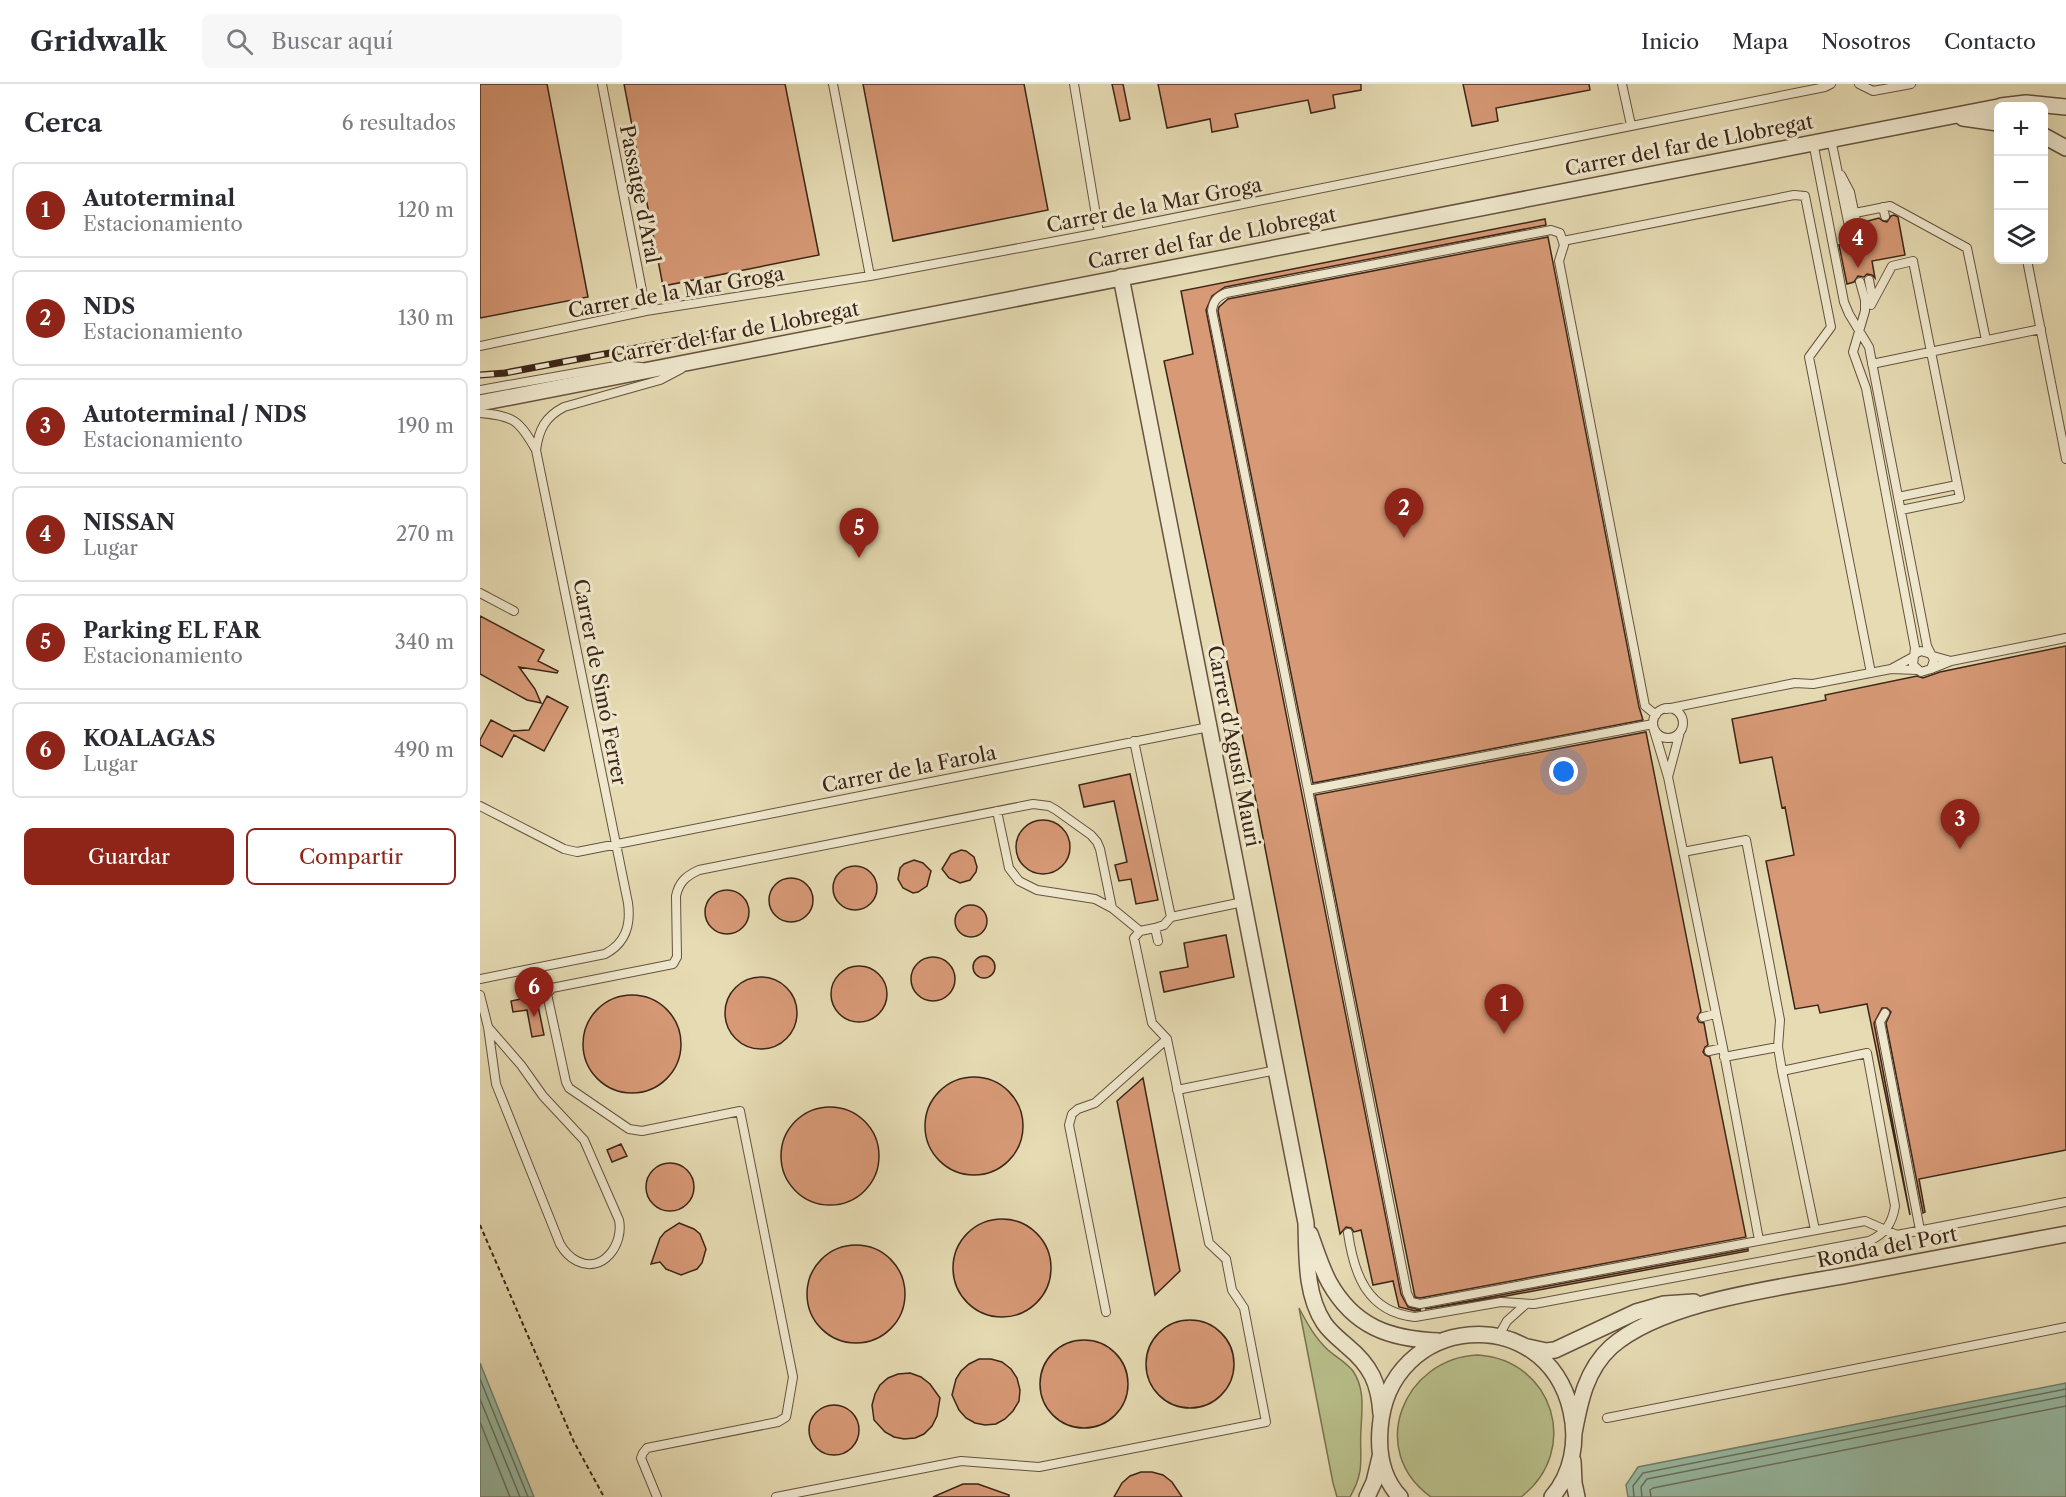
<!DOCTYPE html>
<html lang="es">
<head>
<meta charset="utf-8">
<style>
	:root { --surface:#fff; --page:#f7f7f7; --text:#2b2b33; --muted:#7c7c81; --line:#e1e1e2; --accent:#8f2418 }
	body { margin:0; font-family:"Libre Caslon Text",serif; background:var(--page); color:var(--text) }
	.controls { position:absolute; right:18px; top:18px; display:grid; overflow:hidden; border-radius:9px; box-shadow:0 6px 24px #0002 }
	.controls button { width:54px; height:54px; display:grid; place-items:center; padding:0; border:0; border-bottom:2px solid var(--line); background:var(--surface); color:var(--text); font:30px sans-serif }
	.you { position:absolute; left:1084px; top:688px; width:21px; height:21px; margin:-15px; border:4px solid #fff; border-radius:50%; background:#1a73e8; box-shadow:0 0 0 9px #1a73e833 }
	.badge { display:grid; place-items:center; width:39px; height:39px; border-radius:50%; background:var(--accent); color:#fff; font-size:20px; font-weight:700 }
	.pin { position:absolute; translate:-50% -50px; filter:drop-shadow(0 2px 3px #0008) }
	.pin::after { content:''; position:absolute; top:32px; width:21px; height:18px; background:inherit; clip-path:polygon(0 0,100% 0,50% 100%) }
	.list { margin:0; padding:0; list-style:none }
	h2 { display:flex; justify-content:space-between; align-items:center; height:78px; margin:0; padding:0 24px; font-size:26px }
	h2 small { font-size:20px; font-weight:400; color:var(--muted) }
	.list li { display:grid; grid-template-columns:39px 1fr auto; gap:18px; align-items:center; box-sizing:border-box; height:96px; margin:0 12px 12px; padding:0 12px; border:2px solid var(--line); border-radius:9px }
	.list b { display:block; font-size:22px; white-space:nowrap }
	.list p { margin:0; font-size:20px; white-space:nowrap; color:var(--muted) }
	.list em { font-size:20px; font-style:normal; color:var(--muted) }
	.actions { display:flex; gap:12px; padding:18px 24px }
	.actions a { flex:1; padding:14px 0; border:2px solid var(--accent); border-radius:9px; text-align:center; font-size:21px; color:var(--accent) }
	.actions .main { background:var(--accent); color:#fff }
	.icon { flex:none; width:33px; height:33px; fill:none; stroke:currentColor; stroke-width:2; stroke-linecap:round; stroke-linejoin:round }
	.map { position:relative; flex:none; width:1586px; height:1413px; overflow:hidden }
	header { display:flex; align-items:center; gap:36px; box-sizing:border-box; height:84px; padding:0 30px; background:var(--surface); border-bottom:2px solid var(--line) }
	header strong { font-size:28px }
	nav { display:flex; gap:33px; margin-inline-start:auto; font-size:21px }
	.search { width:420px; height:54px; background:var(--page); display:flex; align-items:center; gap:15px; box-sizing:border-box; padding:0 21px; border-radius:9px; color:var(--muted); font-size:22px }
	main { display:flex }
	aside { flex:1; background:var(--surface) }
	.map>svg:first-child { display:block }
	.green { fill:#b8bf8a; stroke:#7a7251; stroke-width:1.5 }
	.water { fill:#97bca6; stroke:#73806d; stroke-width:1.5 }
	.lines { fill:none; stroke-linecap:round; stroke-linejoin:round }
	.shore { stroke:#6a715f; stroke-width:1.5 }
	.building { fill:#d79976; stroke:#3c2618; stroke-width:1.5 }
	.lane-casing { stroke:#66533f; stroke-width:10 }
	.street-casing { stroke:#66533f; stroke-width:18 }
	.path { stroke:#3c2618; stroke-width:2; stroke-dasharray:4.5 3; stroke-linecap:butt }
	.lane { stroke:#efe8ce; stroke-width:8 }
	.street { stroke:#efe8ce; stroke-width:15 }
	.rail-casing { stroke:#3c2618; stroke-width:7 }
	.rail { stroke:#efe8ce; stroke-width:4.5; stroke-dasharray:14; stroke-linecap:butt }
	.labels { text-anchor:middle; stroke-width:6; stroke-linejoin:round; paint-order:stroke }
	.street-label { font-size:20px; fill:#3c2618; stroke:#efe8ce }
</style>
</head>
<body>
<header>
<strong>Gridwalk</strong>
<div class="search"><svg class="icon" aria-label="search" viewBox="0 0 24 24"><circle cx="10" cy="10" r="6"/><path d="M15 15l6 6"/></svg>Buscar aquí</div>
<nav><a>Inicio</a><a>Mapa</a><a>Nosotros</a><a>Contacto</a></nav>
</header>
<main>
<aside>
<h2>Cerca<small>6 resultados</small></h2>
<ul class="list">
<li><span class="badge">1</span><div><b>Autoterminal</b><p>Estacionamiento</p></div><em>120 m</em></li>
<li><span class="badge">2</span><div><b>NDS</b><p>Estacionamiento</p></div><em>130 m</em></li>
<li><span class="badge">3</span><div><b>Autoterminal / NDS</b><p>Estacionamiento</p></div><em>190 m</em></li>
<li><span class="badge">4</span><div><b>NISSAN</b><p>Lugar</p></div><em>270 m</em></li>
<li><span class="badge">5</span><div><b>Parking EL FAR</b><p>Estacionamiento</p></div><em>340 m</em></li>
<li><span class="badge">6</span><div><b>KOALAGAS</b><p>Lugar</p></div><em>490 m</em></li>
</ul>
<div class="actions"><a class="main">Guardar</a><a>Compartir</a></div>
</aside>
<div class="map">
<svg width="1586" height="1413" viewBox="0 0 1586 1413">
	<rect width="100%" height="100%" fill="#e6dbb3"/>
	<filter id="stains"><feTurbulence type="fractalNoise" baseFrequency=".00333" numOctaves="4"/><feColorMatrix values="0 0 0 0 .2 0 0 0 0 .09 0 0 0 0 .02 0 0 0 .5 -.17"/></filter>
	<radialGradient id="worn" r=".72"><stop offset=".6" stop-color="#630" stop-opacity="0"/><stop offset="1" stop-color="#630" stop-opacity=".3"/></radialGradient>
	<path class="green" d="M819,1224C827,1239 835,1254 848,1266C856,1273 866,1278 873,1287C885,1305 882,1324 881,1345C879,1374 886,1385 870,1413H857L853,1399Z
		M998,1271C1074,1276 1101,1367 1041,1413H951C886,1367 923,1274 998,1271Z"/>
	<path class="water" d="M0,1279L54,1413H0Z
		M1586,1299V1413H1148L1146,1401L1158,1383Z"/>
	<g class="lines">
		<path class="shore" d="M0,1295L48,1413
			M0,1315L40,1413
			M0,1338L30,1413
			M1154,1413L1153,1402L1163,1389L1586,1305
			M1162,1413L1161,1403L1167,1395L1586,1312
			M1171,1413L1170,1406L1173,1404L1586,1322"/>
	</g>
	<path class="building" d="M0,0H67L108,213L0,234Z
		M144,0H305L339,171L183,202Z
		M383,0H544L568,126L413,157Z
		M632,0H643L650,35L640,37Z
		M678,0H881V6L853,11L855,24L831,29L828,16L755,30L758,43L732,48L730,35L687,44Z
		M983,0H1109L1110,6L1016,24L1018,37L992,42Z
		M1414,131L1418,133L1425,171L1392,177L1395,194L1392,191L1387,190L1384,193L1378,192L1374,198L1367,200L1359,161L1367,160L1373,163L1384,161L1388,156L1384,138L1399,134L1403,137L1407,138L1411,132Z
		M1065,135L1066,141L745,203L732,212L726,226L921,1210L928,1223L941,1226L935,1227L919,1223L913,1197L893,1201L881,1146L874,1148L871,1144L866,1143L860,1150L774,707L684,277L713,270L701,207Z
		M1068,153L1159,623L1163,636L833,699L738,227L739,223L748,215Z
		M0,532L64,566L58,577L78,587L77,589L39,583L55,605L61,619L47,616L0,590Z
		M1586,562V1066L1439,1095L1445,1128L1443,1129L1406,939L1411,928L1407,924H1402L1394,939L1430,1131L1387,920L1340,929L1338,921L1315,925L1286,777L1314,771L1305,723L1302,724L1292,673L1260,679L1252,635L1346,616L1345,611L1437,592L1443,594L1460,588Z
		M67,612L88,623L64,667L34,651L22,673L0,661V656L11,636L32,647L49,646Z
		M1166,648L1221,927L1217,934L1219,938L1224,939L1228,961L1225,963L1223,968L1225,971L1230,973L1266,1153L940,1214L935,1213L835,711Z
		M650,690L678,816L656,820L651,795L639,797L635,781L647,778L634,717L604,723L599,701Z
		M536 763a27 27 0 1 1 54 0a27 27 0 1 1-54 0Z
		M481,766L486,767L494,773L497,783L496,788L490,796L480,799L469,794L462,785L471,770Z
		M434,776L443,779L451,787L447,802L438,808L433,809L423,804L418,795L420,784L424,780Z
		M353 804a22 22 0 1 1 44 0a22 22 0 1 1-44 0Z
		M289 816a22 22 0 1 1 44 0a22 22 0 1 1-44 0Z
		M225 828a22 22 0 1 1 44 0a22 22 0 1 1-44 0Z
		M475 837a16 16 0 1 1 32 0a16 16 0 1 1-32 0Z
		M746,851L754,893L684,908L680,888L708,883L704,859Z
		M493 883a11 11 0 1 1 22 0a11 11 0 1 1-22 0Z
		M431 895a22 22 0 1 1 44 0a22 22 0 1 1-44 0Z
		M351 910a28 28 0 1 1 56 0a28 28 0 1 1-56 0Z
		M245 929a36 36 0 1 1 72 0a36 36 0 1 1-72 0Z
		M103 960a49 49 0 1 1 98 0a49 49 0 1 1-98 0Z
		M56,912L64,951L52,953L47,926L33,928L31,917Z
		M445 1042a49 49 0 1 1 98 0a49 49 0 1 1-98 0Z
		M663,994L700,1187L675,1211L637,1017Z
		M301 1072a49 49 0 1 1 98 0a49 49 0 1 1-98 0Z
		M141,1060L147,1072L132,1078L127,1066Z
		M166 1103a24 24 0 1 1 48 0a24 24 0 1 1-48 0Z
		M473 1184a49 49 0 1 1 98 0a49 49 0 1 1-98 0Z
		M199,1139L214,1145L220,1150L226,1165L222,1179L217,1185L201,1191L186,1185L180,1178L171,1180L180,1154L185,1148Z
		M327 1210a49 49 0 1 1 98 0a49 49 0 1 1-98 0Z
		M1268,1165V1167L1026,1212L945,1225Z
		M666 1280a44 44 0 1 1 88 0a44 44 0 1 1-88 0Z
		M560 1300a44 44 0 1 1 88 0a44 44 0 1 1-88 0Z
		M499,1275H511L522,1278L531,1285L537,1294L540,1306L539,1317L533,1327L525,1335L516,1340L505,1341L495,1339L486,1334L479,1326L472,1311L476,1295L481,1287L489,1280Z
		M430,1289L441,1293L450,1300L460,1314L457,1332L452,1342L444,1350L435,1354L424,1355L414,1353L405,1348L394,1336L392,1321L395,1310L400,1301L408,1294L418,1290Z
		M329 1346a25 25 0 1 1 50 0a25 25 0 1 1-50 0Z
		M661,1388H672L683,1391L692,1398L702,1413H634L642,1399L650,1392Z
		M483,1400H498L529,1411V1413H453Z"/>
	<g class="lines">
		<g class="lane-casing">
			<path id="lane" d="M122,0L166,227
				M353,0L390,192
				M594,0L619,149
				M1142,0L1151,41
				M1379,0L1393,7L1431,0
				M1351,55L1372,157
				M1333,58L1364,218L1369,230L1389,263L1447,562L1451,570
				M1361,91L1370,108L1380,156
				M1403,123L1405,132
				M1375,129L1410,122L1487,164L1506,256
				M1083,157L1314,111L1325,112L1351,243L1329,273L1391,589
				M1547,176L1586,375
				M1389,196L1392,212L1391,219
				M1380,198L1385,216V227L1373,268L1386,304L1435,564L1433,581L1441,588L1451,585L1454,576L1451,570L1441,567L1435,570
				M1391,221L1412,182L1433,177L1480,414L1421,426
				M0,262L166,227L390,192L619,149L1345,3L1351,0
				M1392,280L1561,245
				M0,306L141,281L161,283
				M0,329C34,332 39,336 56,366
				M1418,413L1477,401
				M0,509L34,527
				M1433,573L1411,585L1437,586
				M1471,577L1586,554
				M1451,585L1471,577L1453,572
				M1173 639a15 15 0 1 1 30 0a15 15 0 1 1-30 0Z
				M1186,625L1315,599L1333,600L1411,585
				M1173,640L828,706L732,227C733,217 737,213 746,209L1071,146L1080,149L1084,161L1079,177L1165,622L1176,631
				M1173,643L1188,693L1200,648
				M654,657L691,833
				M1188,693L1243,964
				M828,706L927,1209L931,1218L940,1220L1385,1137L1417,1151L1586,1118
				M0,722L84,765L97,768L729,643
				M517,727L529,784L539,797L557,806L615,815L632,824
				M1203,768L1266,756L1300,936L1298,963
				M678,857L675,844L684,841L691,833L763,818
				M0,895L125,870C146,859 151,841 148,819L56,366C59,345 65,333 84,323L180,296L201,285
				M0,911L8,943L16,1000L80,1160C84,1167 89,1173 97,1177C123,1190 144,1160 139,1136L104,1056L63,1012L41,981L8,943
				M1405,929L1400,938L1440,1146
				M1223,933L1235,930
				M1229,967L1243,964L1279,1156
				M1244,973L1298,963L1302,987
				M697,1006L796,986
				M868,1149C874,1190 887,1228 935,1233L1021,1218L1054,1220L1389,1157C1405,1150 1412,1140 1415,1122L1387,969L1302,987L1335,1146
				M626,1228L589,1041L592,1030L598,1025L615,1019L687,955
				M1018,1253L1027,1237L1046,1220
				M1127,1334L1586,1243
				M177,1413L161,1374L163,1369L167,1364L298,1338L306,1333L307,1328L313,1293L260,1027L162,1047L149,1045L89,1004L86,998L67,910L72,904L193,880L197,873L196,812C199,798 206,792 219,786L553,720L569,722L576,726L611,751L617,758L620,765L632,824L660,847L675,844
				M296,1413L481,1377L559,1383L786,1338L764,1224L752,1206L746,1175L729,1159L687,955L672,939L654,854L660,847"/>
		</g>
		<g class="street-casing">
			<path id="street" d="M1521,22L1546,19L1586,23
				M1483,34L1518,39
				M1564,52L1586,64
				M641,193L826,1139C827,1171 825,1210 844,1239C850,1248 859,1255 867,1262C891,1282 899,1299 901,1330
				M0,319L1518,23
				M830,1150C836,1166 841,1183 849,1198C874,1243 910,1255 958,1257
				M1048,1263L1066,1267L1075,1266L1156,1228L1184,1220L1214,1218
				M1094,1349C1100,1317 1106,1286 1131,1263C1183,1217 1299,1204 1368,1191C1440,1178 1513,1164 1586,1150
				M1093,1377L1094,1399L1097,1413
				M887,1413L894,1398L900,1373
				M920,1413C903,1395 898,1370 900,1345C908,1229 1066,1216 1091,1327C1098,1357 1092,1390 1072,1413"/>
		</g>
		<path class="path" d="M0,1141L94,1358L124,1413"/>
		<use href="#lane" class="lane"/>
		<use href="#street" class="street"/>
		<g class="rail-casing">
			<path id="rail" d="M0,291L25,289L230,250"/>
		</g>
		<use href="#rail" class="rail"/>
	</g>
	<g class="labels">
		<g class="street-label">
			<text transform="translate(1209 61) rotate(-11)" y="7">Carrer del far de Llobregat</text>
			<text transform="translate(160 110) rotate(79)" y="7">Passatge d'Aral</text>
			<text transform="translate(674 121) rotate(-11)" y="7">Carrer de la Mar Groga</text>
			<text transform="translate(732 154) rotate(-11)" y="7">Carrer del far de Llobregat</text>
			<text transform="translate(196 208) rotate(-10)" y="7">Carrer de la Mar Groga</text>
			<text transform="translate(255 248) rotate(-11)" y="7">Carrer del far de Llobregat</text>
			<text transform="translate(120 598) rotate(79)" y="7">Carrer de Simó Ferrer</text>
			<text transform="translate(754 662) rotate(79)" y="7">Carrer d'Agustí Mauri</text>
			<text transform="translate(429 685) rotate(-11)" y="7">Carrer de la Farola</text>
			<text transform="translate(1407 1163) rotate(-11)" y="7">Ronda del Port</text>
		</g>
	</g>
	<rect width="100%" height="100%" filter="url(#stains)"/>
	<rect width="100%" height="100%" fill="url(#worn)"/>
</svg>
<div class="controls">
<button>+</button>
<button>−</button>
<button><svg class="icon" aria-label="layers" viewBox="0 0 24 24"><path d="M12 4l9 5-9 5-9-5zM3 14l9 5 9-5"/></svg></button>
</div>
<div class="you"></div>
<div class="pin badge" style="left:1024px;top:950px">1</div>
<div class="pin badge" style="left:924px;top:454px">2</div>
<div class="pin badge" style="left:1480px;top:765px">3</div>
<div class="pin badge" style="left:1378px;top:184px">4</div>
<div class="pin badge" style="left:379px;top:474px">5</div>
<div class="pin badge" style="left:54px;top:933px">6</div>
</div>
</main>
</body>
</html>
